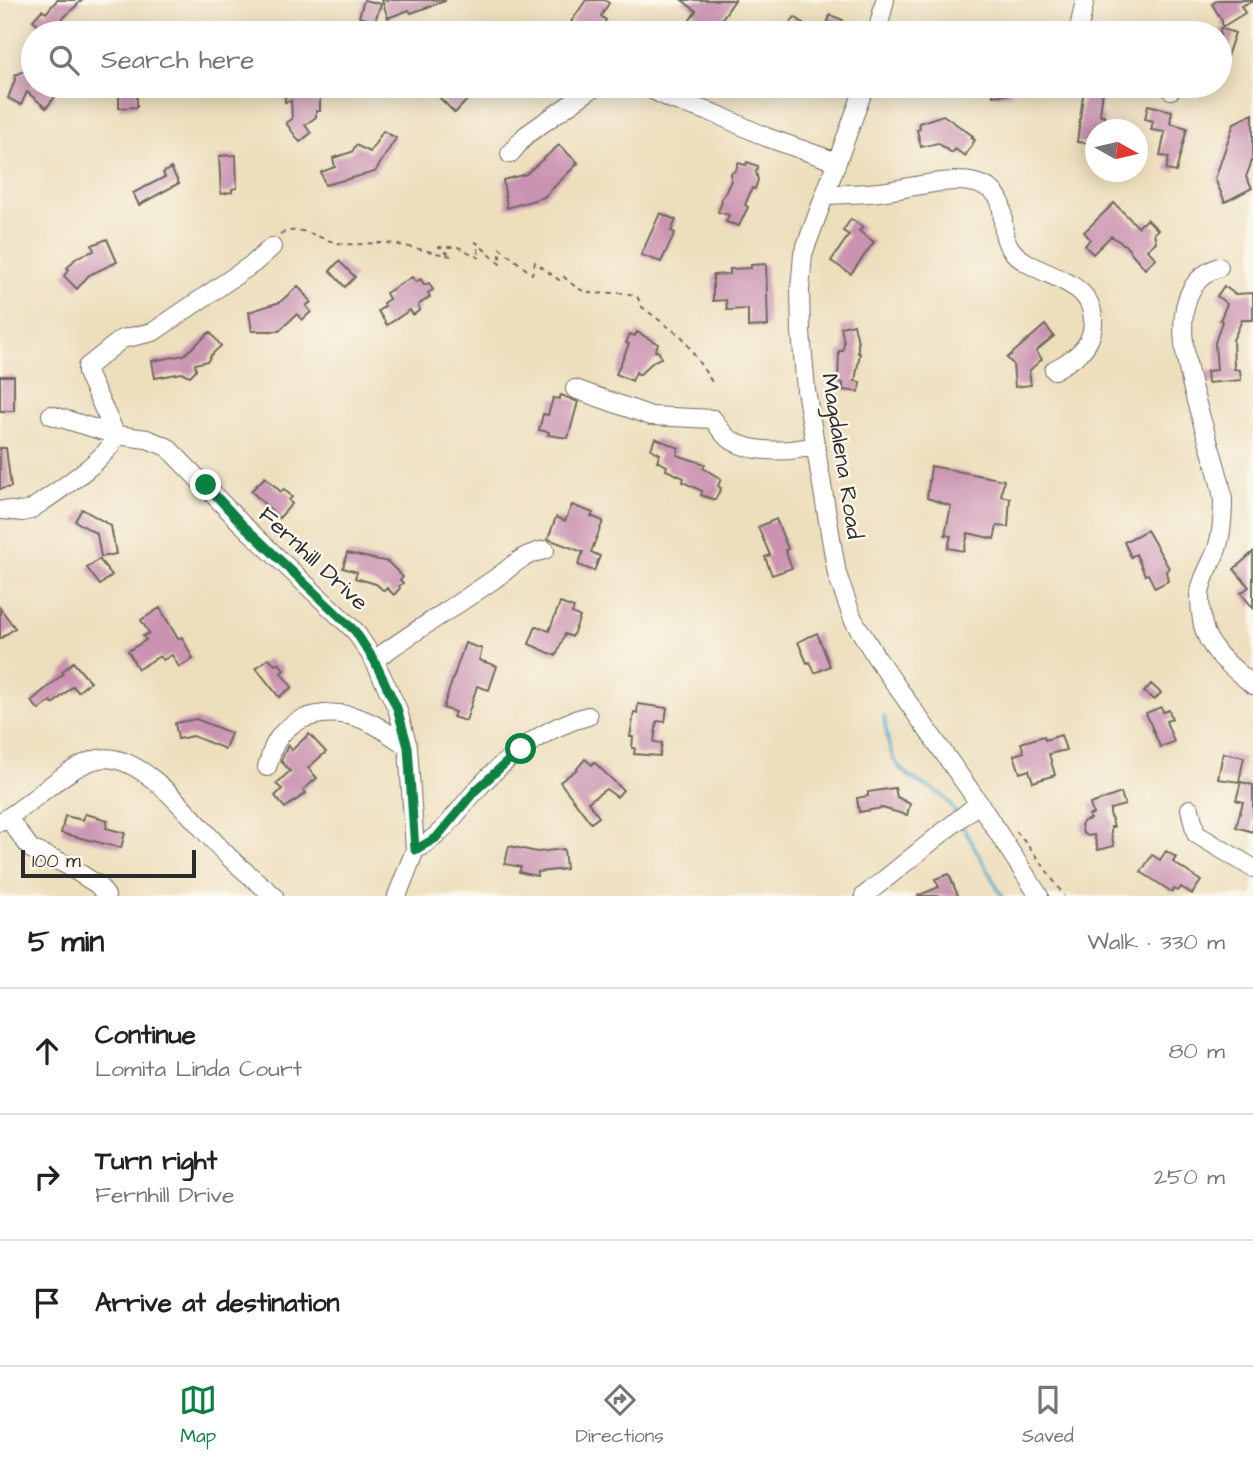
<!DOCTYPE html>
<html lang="en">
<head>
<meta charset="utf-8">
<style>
	:root { --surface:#fff; --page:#f2f2f2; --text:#222; --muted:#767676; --line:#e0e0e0; --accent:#0b8043 }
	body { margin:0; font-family:"Architects Daughter",sans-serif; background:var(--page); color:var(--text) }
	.compass { position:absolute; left:1085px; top:119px; width:63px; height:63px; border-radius:50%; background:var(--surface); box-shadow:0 4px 18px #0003; rotate:98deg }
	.scale { position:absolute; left:21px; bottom:18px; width:175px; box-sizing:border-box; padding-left:7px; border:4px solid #2b2b2b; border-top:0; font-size:19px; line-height:24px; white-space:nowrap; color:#2b2b2b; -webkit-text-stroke:5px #fbf7ec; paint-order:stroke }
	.stop { position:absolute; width:21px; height:21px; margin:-16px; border:5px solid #0b8043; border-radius:50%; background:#fff }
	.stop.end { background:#0b8043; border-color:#fff; box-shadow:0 2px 7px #0008 }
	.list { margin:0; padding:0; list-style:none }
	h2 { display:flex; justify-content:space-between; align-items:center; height:91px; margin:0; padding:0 28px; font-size:30px }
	h2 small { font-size:23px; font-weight:400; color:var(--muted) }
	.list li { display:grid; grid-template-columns:46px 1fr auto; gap:21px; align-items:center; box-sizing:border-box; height:126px; padding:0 28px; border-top:2px solid var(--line) }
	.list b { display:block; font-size:26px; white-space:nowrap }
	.list p { margin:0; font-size:23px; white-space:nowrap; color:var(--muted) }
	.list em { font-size:23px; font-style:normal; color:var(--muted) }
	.icon { flex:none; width:38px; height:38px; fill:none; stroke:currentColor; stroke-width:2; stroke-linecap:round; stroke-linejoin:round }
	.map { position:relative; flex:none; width:1253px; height:896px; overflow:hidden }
	.search { position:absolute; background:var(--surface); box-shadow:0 4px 18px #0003; left:21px; right:21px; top:21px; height:77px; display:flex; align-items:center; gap:18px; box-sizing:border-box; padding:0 24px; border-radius:38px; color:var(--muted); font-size:26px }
	.sheet { height:469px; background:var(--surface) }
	nav { display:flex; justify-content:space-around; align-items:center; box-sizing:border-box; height:98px; border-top:2px solid var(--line); background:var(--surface); font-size:19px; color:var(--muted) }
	nav a { display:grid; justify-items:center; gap:4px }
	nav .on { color:var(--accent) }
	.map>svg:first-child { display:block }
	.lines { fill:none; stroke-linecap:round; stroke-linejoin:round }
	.stream { stroke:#4dabcb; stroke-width:3.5 }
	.building { fill:#ca93b1 }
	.minor-casing { stroke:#6f6a5e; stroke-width:20 }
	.path { stroke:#6f6a5e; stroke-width:2; stroke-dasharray:5 5; stroke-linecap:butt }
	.minor { stroke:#fff; stroke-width:18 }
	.route { stroke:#0b8043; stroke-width:9 }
	.labels { text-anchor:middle; stroke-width:5; stroke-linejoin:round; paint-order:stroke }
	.street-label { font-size:23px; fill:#2b2b2b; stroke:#fbf7ec }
</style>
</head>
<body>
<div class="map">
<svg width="1253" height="896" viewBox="0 0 1253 896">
	<rect width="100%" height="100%" fill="#fbf7ec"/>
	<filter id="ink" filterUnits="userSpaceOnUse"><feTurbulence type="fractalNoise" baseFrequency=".0143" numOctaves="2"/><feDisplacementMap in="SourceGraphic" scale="14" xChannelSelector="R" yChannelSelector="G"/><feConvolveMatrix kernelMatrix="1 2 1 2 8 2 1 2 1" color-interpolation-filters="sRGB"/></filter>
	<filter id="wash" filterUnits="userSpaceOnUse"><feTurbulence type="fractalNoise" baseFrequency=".00686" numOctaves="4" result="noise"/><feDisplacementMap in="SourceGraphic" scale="28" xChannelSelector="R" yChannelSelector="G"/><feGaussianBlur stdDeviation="1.57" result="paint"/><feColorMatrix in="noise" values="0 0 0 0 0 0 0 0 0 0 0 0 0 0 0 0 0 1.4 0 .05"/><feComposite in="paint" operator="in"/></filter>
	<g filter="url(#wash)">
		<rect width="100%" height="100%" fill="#eddebc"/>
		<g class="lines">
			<path class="stream" d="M884,717C887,734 888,756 901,769C919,789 939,783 956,813
				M961,823L1002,896"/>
		</g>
		<g id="blocks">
			<path class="building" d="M57,0H82L48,33L33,20L42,10L46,13Z
				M364,0L381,4L375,21L359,17Z
				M382,0H445V1L411,13L409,10L388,18Z
				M586,0H604L609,3L601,16L606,20L598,33H586L571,22Z
				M682,0H735L712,33H681L696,11Z
				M1218,0H1253V1L1241,6L1245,13L1222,27V21L1212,4Z
				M830,15L843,20L838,33H824Z
				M795,17L804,24L797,33H781Z
				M1220,28L1235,33L1227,56L1220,54Z
				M33,67V86H50L47,90L55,97L46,108L27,92L21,105L8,98L15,80V75Z
				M119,86H137V107L119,108Z
				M294,86H320V111H316V117L305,125L311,133L300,142L286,123L292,119L291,101L285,102V90H294Z
				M444,86H500V87L469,98L455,113L437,95L441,87Z
				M992,86H1010L1011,94L993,96Z
				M1084,88L1103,90L1100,115H1104L1103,130H1096V144L1077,142Z
				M1148,105L1172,111L1170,123L1187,128L1176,172L1166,170L1169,157L1160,156L1165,132L1151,130L1153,121L1145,119Z
				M1253,114V158L1246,177L1252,188L1225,202L1215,179L1234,123Z
				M943,115L973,136L971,138L975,140L965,156L955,149L952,153L938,143L921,147L917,130L920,129L919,123Z
				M383,131L396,138L375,172L325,185L321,172L335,167L333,158L352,152L356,145L370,152Z
				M559,145L578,163L544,197L507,208L503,180L526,174Z
				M236,155L237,188L232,189V192L221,194L219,156Z
				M747,162L758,166L756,172L758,180L755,189L752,188L745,205L748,207L739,226L726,222L729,215L718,212L722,202L721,199L725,194L731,180V173L736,170L738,163L746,165Z
				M171,168L179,183L139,205L133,193L165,177L163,173Z
				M1114,203L1138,227L1147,219L1158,230L1154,233L1156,242L1147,250L1156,258L1145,269L1125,245L1111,236L1093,254L1085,246L1090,239L1084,232Z
				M660,213L676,220L671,231L675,233L661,262L641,255Z
				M851,219L863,227L859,231L874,242L851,274L831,261L849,235L843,231Z
				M107,239L117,262L89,275L77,289L64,276L69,269L67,268L77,257L94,251L92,245Z
				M339,261L355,277L345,287L330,271Z
				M766,264L768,326L748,327V309L727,310L726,300L713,301V275L730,274V269L751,268V265Z
				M412,277L416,282L421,279L424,285L429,283L433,290L428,293L430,297L418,305L420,310L413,315L410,310L387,325L378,311L385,306L383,303L389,299L386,293Z
				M298,286L311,302L306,306L311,312L302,320L297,314L279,331H252L249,312L280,302Z
				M1224,286L1235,294L1253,293V320H1242L1233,340L1234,369L1240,370L1241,380L1208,383L1207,371L1217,370L1215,343L1222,321L1220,320L1227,304L1217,296Z
				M854,324L858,342V353H860L855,381L860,382L859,392L843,390V383L838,382L839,351H843L844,342L841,327Z
				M1045,325L1054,336L1036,351L1042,359L1029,371L1031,385L1015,387L1013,364L1007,358Z
				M210,332L221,346L211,355L208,361L195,364L196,370L190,376L182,373L155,378L152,361L184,355Z
				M637,332L658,344L655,351L659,352L661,358L654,361L639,375L636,372L632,381L616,374L629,344L626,343L630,334L635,336Z
				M0,376H14V411H0Z
				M561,395L578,402L568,438L548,435L549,432L539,430L543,414L548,415L553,398L559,399Z
				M655,438L679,448L677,455L705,464L703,468L721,479L718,486L721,488L715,500L701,495L702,491L683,482L684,478L666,470L667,466L657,461L660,454L651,449Z
				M0,448H6L11,487L0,489Z
				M931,466L1004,480L1001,496L1010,498L1008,527L997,526L994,539L968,533L964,551L948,548L951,536L945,535L951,506L927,498Z
				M265,477L281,492L284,489L292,497L289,500L292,504L279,518L251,491Z
				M572,505L593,513L591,516L603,521L591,552L600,556L594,571L578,565L583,552L548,539L556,517L565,521Z
				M82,509L111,526L116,554L101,557L97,534L75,521Z
				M776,519L788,549L785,550L792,568L772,575L765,557L770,555L758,527Z
				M1147,530L1169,568L1166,571L1168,581L1155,588L1148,574L1145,575L1136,554L1131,557L1124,542Z
				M1253,552V608L1241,593L1249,587L1234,569Z
				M347,553L388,562L403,577L400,580L403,583L399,586L400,588L394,595L387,588L384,591L376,584L355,578L357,572L343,568Z
				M99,559L112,575L100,585L87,568Z
				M560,603L574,608L572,613L580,617L572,637L565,634L556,656L529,644L536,626L549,631Z
				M0,608L15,628L0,639Z
				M160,608L178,639L182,637L193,659L179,667L172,655L163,660L160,656L138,669L128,651L146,640L143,636L149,633L141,620Z
				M817,633L830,666L815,673L810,662L807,663L798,642Z
				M465,643L482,649L479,660L497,666L489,690L477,686L466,721L453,717L455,712L443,708Z
				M269,658L275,665L279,663L284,670L281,673L292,687L279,697L256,668Z
				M73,662L90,682L78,692L73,686L53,704L51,701L39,710L31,701L63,674L62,672Z
				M1151,684L1161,693L1154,700L1144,692Z
				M638,704L667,708L665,722L657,721L654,742L662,743L660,756L634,754L635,748H632L633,737H630L634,712L637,713Z
				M1161,707L1163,712L1169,710L1172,719L1166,721L1174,742L1160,747L1146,713Z
				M196,719L231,733L225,749L193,736L178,739L175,723Z
				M309,734L326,752L308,768L317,778L303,790L306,793L285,808L275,796L282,789L276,784L290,771L281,761L282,758L288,745L292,750Z
				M1061,735L1066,750L1049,754L1055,775L1033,782L1029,770L1020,773L1014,755L1024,752L1021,743L1044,736L1045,740Z
				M1223,753L1244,757L1239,782L1218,779Z
				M585,759L592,765L594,762L623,790L617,797L606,789L588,802L599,817L591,823L560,782L576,770Z
				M1241,782L1253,785V832L1236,827L1243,802L1236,800Z
				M895,788L897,797L910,804L907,815L882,808L859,812L857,798L868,796V792Z
				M1121,793L1125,805L1110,809V813L1114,827H1111V833L1114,846L1098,850L1094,835L1088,836L1083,833L1081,825L1084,821L1090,819L1089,815L1093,814L1090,804Z
				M85,814L108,820L106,828L125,833L121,848L61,833L65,816L83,820Z
				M509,846L537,852L564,849L566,869L538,872L537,876L519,872L521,867L505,864Z
				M1166,851L1176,857L1173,862L1201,881L1192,894L1181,887L1178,891L1174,889L1172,892L1141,872L1152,855L1160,860Z
				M949,874L958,896H917L939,887L935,879Z"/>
		</g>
	</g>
	<g filter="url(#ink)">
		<use href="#blocks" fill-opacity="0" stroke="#6f6a5e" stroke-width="2"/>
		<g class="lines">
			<g class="minor-casing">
				<path id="minor" d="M877,33L885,0
					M1078,33L1085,0
					M644,86L673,100L716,114L766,137L837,162
					M865,86L803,254L800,290L801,332L806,390L837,574L853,619L876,657L979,803L1039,896
					M1170,86L1171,90
					M510,154L526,135L596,86
					M826,195C843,194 862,194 879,192C907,189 949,176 975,183C1017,193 994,226 1010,248C1032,279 1095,275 1093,323C1092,348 1074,359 1054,370
					M1219,267C1138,296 1219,445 1223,501C1223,515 1221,536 1217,549C1212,563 1201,579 1200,594C1200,603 1201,616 1203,625C1209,652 1234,669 1253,685
					M575,389L651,416L713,419C717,425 722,433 727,437C748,454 791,453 815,445
					M51,415L116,435L147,439L167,447L242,524L355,631L374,660L397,708L408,747L415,850L397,896
					M116,435L87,373V367L122,339L153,332L254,263L272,247
					M3,510L23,512L30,510C51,496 111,457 116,435
					M374,660C413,632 454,607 493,580C514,566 519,555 545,550
					M267,767C269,761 271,753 274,746C291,710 338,707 371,723C384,729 396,739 408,747
					M1190,809L1196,834L1253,868
					M8,818L31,849L65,864L98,885L106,896
					M0,822C31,806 64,767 98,759C144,749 200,830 230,858C244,871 259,883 274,896
					M415,850C444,834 452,818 473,794C503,759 544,727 588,716
					M864,896L979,803"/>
			</g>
			<path class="path" d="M280,234C302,224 316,238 337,243C352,246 367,243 381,243C400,243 432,253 452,256L439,247H458L480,258L476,242L500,264V248L532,274L535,262L559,280L563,276C594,307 602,285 637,296L642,307L683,338L712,382
				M1016,831L1040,861L1064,896"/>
			<use href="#minor" class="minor"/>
		</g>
	</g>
	<g class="lines" filter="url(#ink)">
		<path class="route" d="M206,485L242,524L355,631L374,660L397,708L408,747L415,850L436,838L475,791L521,749"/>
	</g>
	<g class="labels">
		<g class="street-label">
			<text transform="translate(843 456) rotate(81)" y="8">Magdalena Road</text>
			<text transform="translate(314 558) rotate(43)" y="8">Fernhill Drive</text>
		</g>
	</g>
</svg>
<svg class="compass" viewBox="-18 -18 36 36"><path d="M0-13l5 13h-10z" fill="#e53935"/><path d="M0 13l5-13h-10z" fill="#767676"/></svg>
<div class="scale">100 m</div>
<div class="stop" style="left:521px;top:749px"></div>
<div class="stop end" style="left:206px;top:485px"></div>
<div class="search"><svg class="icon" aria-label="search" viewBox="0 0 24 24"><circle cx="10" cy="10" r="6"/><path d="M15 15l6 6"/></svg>Search here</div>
</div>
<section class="sheet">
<h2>5 min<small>Walk · 330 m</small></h2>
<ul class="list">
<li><svg class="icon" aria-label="ahead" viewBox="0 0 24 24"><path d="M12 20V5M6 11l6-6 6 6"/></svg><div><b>Continue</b><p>Lomita Linda Court</p></div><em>80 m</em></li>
<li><svg class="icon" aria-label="right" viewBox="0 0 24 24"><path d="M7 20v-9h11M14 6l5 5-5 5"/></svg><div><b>Turn right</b><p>Fernhill Drive</p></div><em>250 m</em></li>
<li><svg class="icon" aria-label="arrive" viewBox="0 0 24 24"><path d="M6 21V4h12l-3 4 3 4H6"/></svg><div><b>Arrive at destination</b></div></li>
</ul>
</section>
<nav>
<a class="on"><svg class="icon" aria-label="map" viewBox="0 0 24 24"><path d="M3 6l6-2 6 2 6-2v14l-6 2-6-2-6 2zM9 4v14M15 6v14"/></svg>Map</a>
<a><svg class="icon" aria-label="directions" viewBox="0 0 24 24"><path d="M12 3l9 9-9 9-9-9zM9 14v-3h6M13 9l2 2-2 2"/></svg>Directions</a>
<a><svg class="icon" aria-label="saved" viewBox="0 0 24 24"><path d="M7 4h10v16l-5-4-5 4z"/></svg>Saved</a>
</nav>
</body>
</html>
